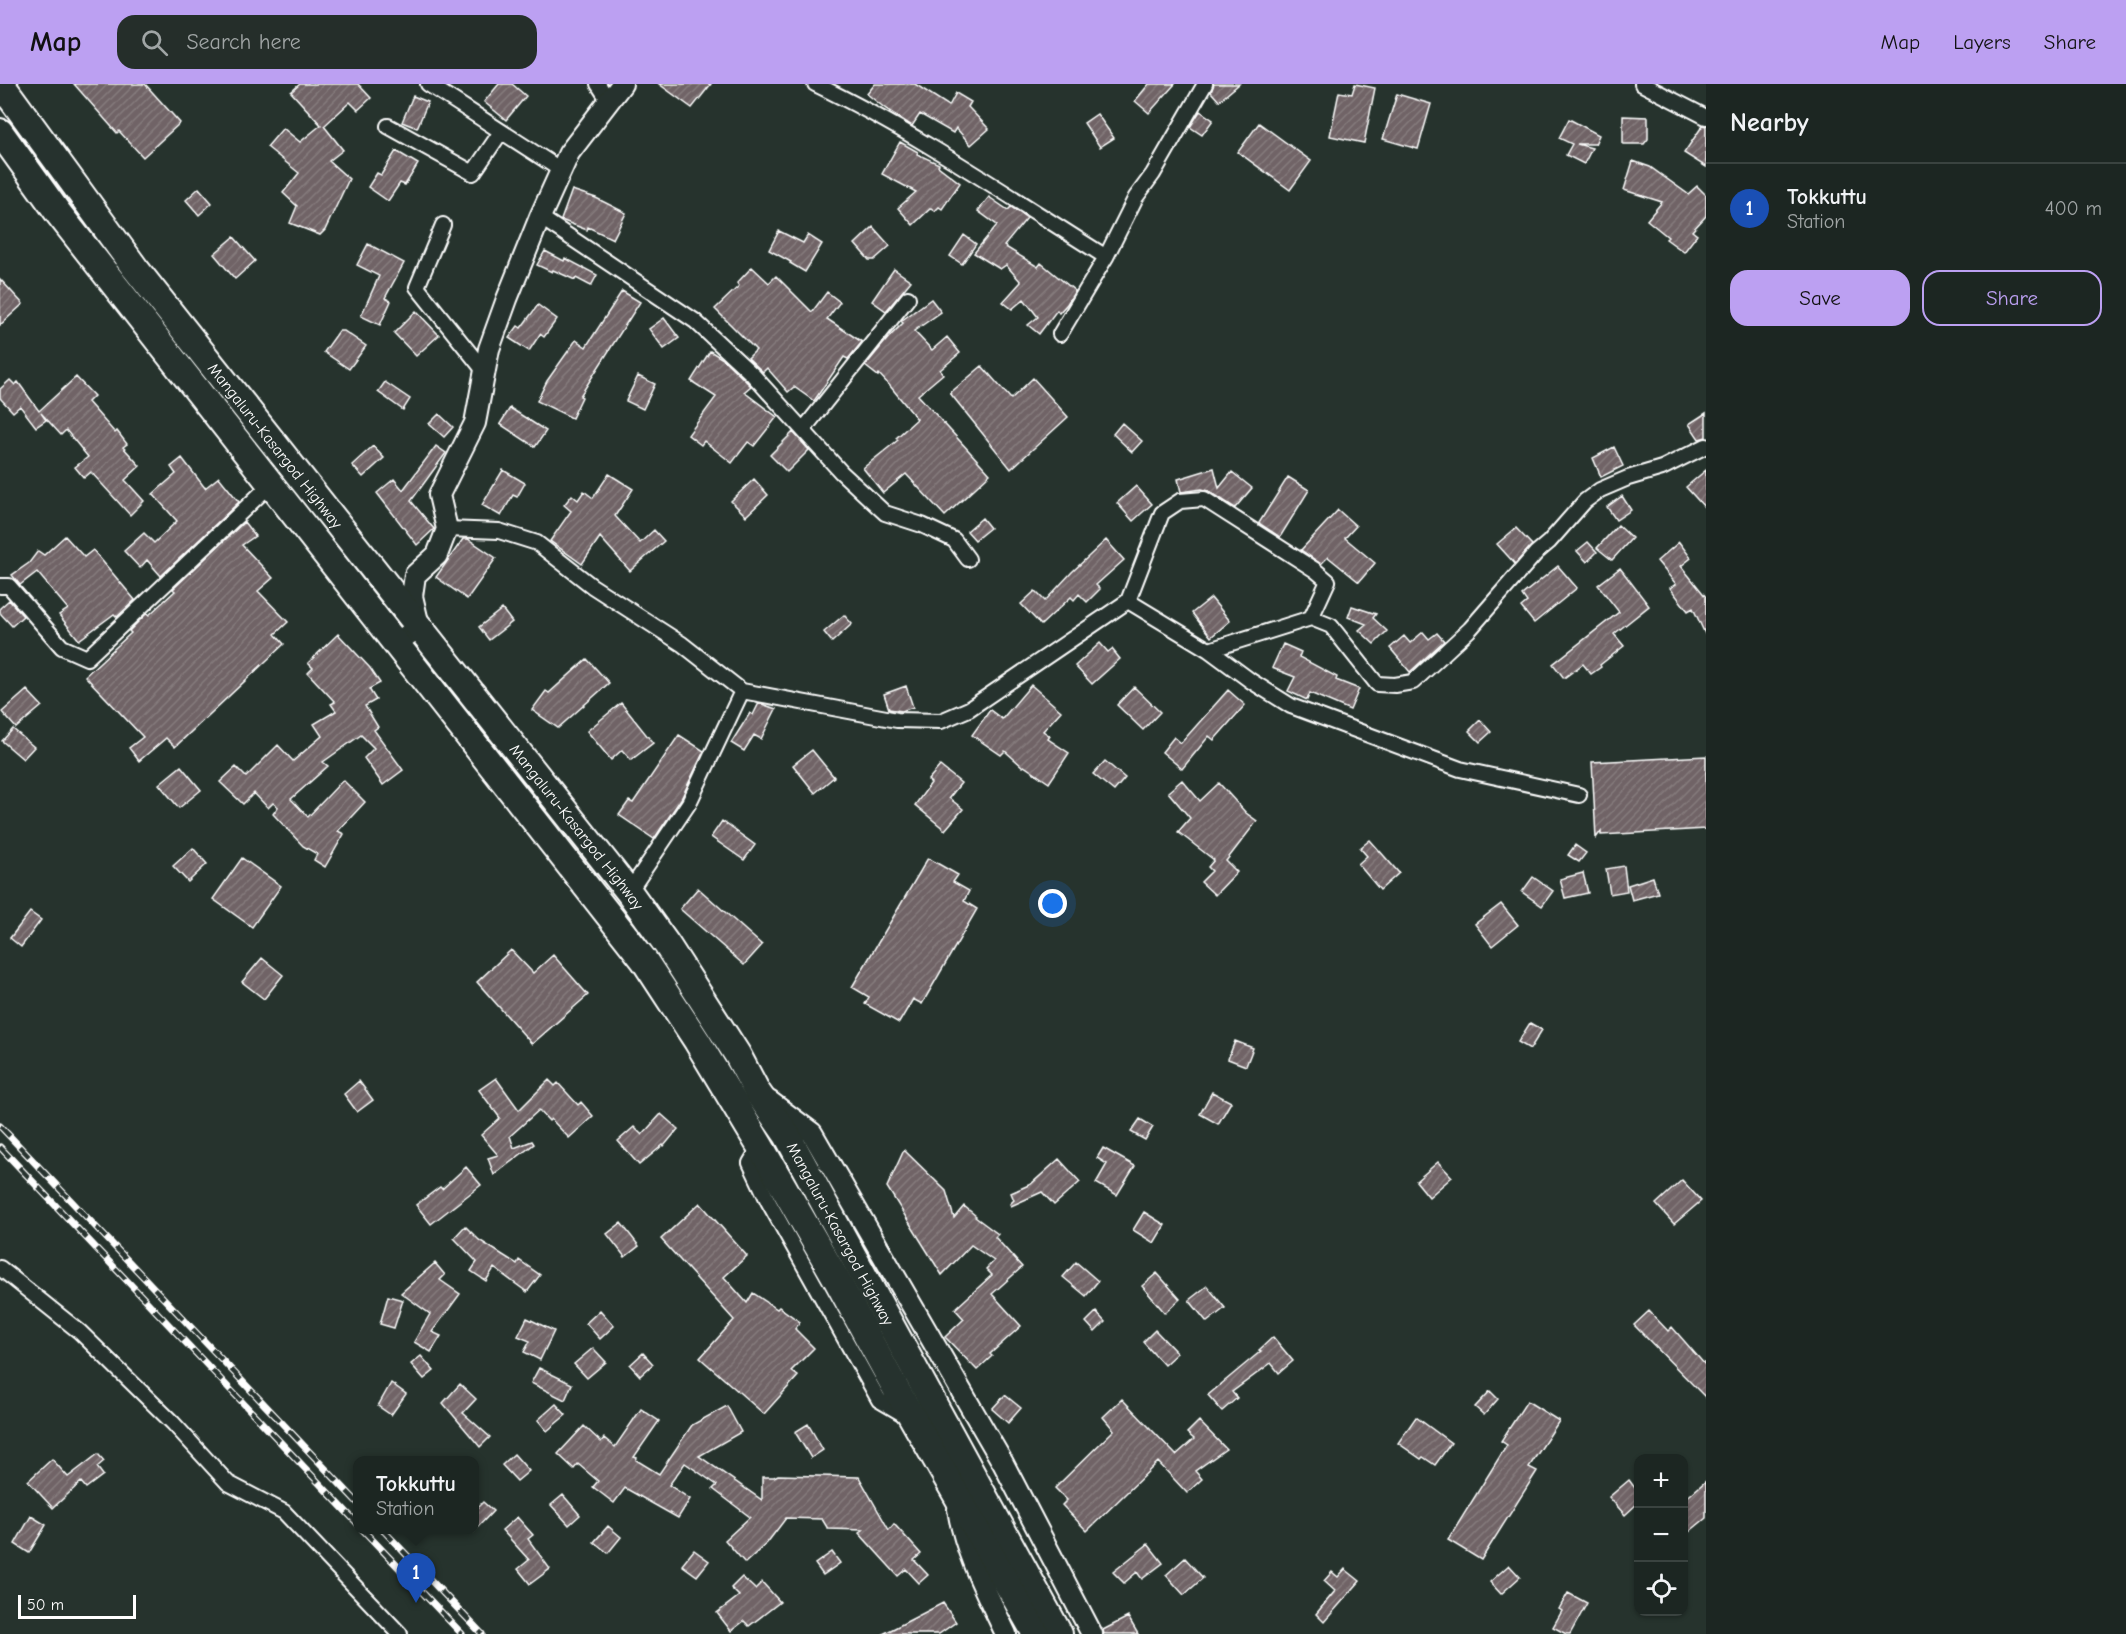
<!DOCTYPE html>
<html lang="en">
<head>
<meta charset="utf-8">
<style>
	:root { --surface:#1c2622; --page:#252e2a; --text:#f1f3f6; --muted:#a0a5a5; --line:#3a4340; --accent:#bca0f2 }
	body { margin:0; font-family:"Comic Neue",sans-serif; background:var(--page); color:var(--text) }
	.controls { position:absolute; right:18px; bottom:18px; display:grid; overflow:hidden; border-radius:12px; box-shadow:0 2px 4px #0004 }
	.controls button { width:54px; height:54px; display:grid; place-items:center; padding:0; border:0; border-bottom:2px solid var(--line); background:var(--surface); color:var(--text); font:30px sans-serif }
	.scale { position:absolute; left:18px; bottom:15px; width:118px; box-sizing:border-box; padding-left:6px; border:3px solid #fff; border-top:0; font-size:16px; line-height:21px; white-space:nowrap; color:#fff; -webkit-text-stroke:4px #26332d; paint-order:stroke }
	.you { position:absolute; left:1053px; top:820px; width:21px; height:21px; margin:-15px; border:4px solid #fff; border-radius:50%; background:#1a73e8; box-shadow:0 0 0 9px #1a73e833 }
	.badge { display:grid; place-items:center; width:39px; height:39px; border-radius:50%; background:var(--accent); color:#fff; font-size:20px; font-weight:700 }
	.pin { position:absolute; translate:-50% -50px; filter:drop-shadow(0 2px 3px #0008) }
	.pin::after { content:''; position:absolute; top:32px; width:21px; height:18px; background:inherit; clip-path:polygon(0 0,100% 0,50% 100%) }
	.popup { position:absolute; left:353px; top:1372px; width:126px; height:78px; box-sizing:border-box; display:grid; place-content:center; border-radius:12px; background:var(--surface); filter:drop-shadow(0 2px 4px #0005); font-size:20px; white-space:nowrap; color:var(--muted) }
	.popup b { font-size:22px; color:var(--text) }
	.popup::after { content:''; position:absolute; left:50%; top:100%; margin-left:-12px; border:12px solid transparent; border-top-color:var(--surface) }
	.list { margin:0; padding:0; list-style:none }
	h2 { display:flex; justify-content:space-between; align-items:center; height:78px; margin:0; padding:0 24px; font-size:26px }
	h2 small { font-size:20px; font-weight:400; color:var(--muted) }
	.list li { display:grid; grid-template-columns:39px 1fr auto; gap:18px; align-items:center; box-sizing:border-box; height:90px; padding:0 24px; border-top:2px solid var(--line) }
	.list b { display:block; font-size:22px; white-space:nowrap }
	.list p { margin:0; font-size:20px; white-space:nowrap; color:var(--muted) }
	.list em { font-size:20px; font-style:normal; color:var(--muted) }
	.actions { display:flex; gap:12px; padding:18px 24px }
	.actions a { flex:1; padding:14px 0; border:2px solid var(--accent); border-radius:18px; text-align:center; font-size:21px; color:var(--accent) }
	.actions .main { background:var(--accent); color:#111 }
	.icon { flex:none; width:33px; height:33px; fill:none; stroke:currentColor; stroke-width:2; stroke-linecap:round; stroke-linejoin:round }
	.map { position:relative; flex:none; width:1706px; height:1550px; overflow:hidden }
	header { display:flex; align-items:center; gap:36px; box-sizing:border-box; height:84px; padding:0 30px; background:var(--accent); color:#111 }
	header strong { font-size:28px }
	nav { display:flex; gap:33px; margin-inline-start:auto; font-size:21px }
	.search { width:420px; height:54px; background:var(--page); display:flex; align-items:center; gap:15px; box-sizing:border-box; padding:0 21px; border-radius:18px; color:var(--muted); font-size:22px }
	main { display:flex }
	aside { flex:1; background:var(--surface) }
	.map>svg:first-child { display:block }
	.building { fill:url(#building-hatch); stroke:#fff; stroke-width:1.5 }
	.lines { fill:none; stroke-linecap:round; stroke-linejoin:round }
	.street-casing { stroke:#fff; stroke-width:18 }
	.secondary-casing { stroke:#fff; stroke-width:24 }
	.highway-casing { stroke:#fff; stroke-width:30 }
	.street { stroke:#26332d; stroke-width:14 }
	.secondary { stroke:#26332d; stroke-width:20 }
	.highway { stroke:#26332d; stroke-width:26 }
	.rail-casing { stroke:#fff; stroke-width:7 }
	.rail { stroke:#26332d; stroke-width:4.5; stroke-dasharray:14; stroke-linecap:butt }
	.labels { text-anchor:middle; stroke-width:5; stroke-linejoin:round; paint-order:stroke }
	.street-label { font-size:16px; fill:#fff; stroke:#26332d }
</style>
</head>
<body>
<header>
<strong>Map</strong>
<div class="search"><svg class="icon" aria-label="search" viewBox="0 0 24 24"><circle cx="10" cy="10" r="6"/><path d="M15 15l6 6"/></svg>Search here</div>
<nav><a>Map</a><a>Layers</a><a>Share</a></nav>
</header>
<main>
<div class="map">
<svg width="1706" height="1550" viewBox="0 0 1706 1550">
	<defs>
		<pattern id="building-hatch" width="6" height="6" patternUnits="userSpaceOnUse" patternTransform="scale(1.5)"><rect width="6" height="6" fill="#706466"/><path d="M-1 1l2-2M0 6l6-6M5 7l2-2" fill="none" stroke="#857b7d"/></pattern>
	</defs>
	<rect width="100%" height="100%" fill="#26332d"/>
	<filter id="ink" filterUnits="userSpaceOnUse"><feTurbulence type="fractalNoise" baseFrequency=".0167" numOctaves="2"/><feDisplacementMap in="SourceGraphic" scale="12" xChannelSelector="R" yChannelSelector="G"/><feConvolveMatrix kernelMatrix="1 2 1 2 8 2 1 2 1" color-interpolation-filters="sRGB"/></filter>
	<g filter="url(#ink)">
		<path class="building" d="M74,0H145L180,39L143,73L119,47L117,49Z
			M300,0H358L371,14L358,26L350,18L324,42L343,66L329,77L349,95L325,146L320,151L290,139L297,122L283,109L299,89L267,63L283,44L300,58L321,41L291,8Z
			M499,0H512L526,12L506,36L484,18Z
			M659,0H711L692,24Z
			M875,0H915L949,22L956,9L971,18L968,23L989,45L971,61L956,44L953,49L920,30L912,42L886,25L867,10Z
			M1149,0H1175L1149,29L1135,17Z
			M1214,0H1239L1219,17L1211,8Z
			M1355,0L1375,4L1364,59L1330,52L1339,8L1352,10Z
			M1397,10L1431,20L1418,65L1383,55Z
			M413,12L428,18L417,44L402,38Z
			M1200,27L1213,36L1202,51L1190,43Z
			M1097,30L1114,54L1100,63L1084,39Z
			M1623,32L1648,33V55L1644,60H1623Z
			M1569,35L1599,51L1595,60H1577L1592,64L1584,80L1566,71L1572,60L1559,54Z
			M1259,39L1311,77L1290,106L1238,68Z
			M1703,41L1706,42V83L1684,69Z
			M900,58L918,68L917,70L939,80L938,82L960,99L942,125L939,123L935,127L931,124L913,141L898,124L916,108L882,90Z
			M396,67L418,80L405,101L400,99L388,117L368,103L377,89L381,91Z
			M1633,77L1650,83L1688,110L1697,102L1706,111V132L1692,147L1697,151L1684,168L1666,155L1668,153L1647,136L1662,118L1624,106Z
			M199,104L212,119L199,131L186,116Z
			M572,106L596,114L626,129L613,155L588,143L587,146L561,136Z
			M989,113L1008,126L1011,123L1027,134L1004,162L1038,183L1041,179L1075,207L1067,220L1059,229L1057,226L1039,250L1028,241L1038,233L1024,215L1012,225L1003,218L1021,198L1006,181L1000,185L974,169L997,141L978,127Z
			M873,143L890,162L874,176H869L855,160Z
			M779,147L803,159L808,151L822,160L805,188L790,179L791,178L769,166Z
			M964,151L976,160L962,180L950,172Z
			M234,153L255,177L235,195L214,170Z
			M368,160L404,179L385,214L391,217L380,241L361,232L379,192L357,181Z
			M545,167L564,177L565,174L597,191L591,202L576,194L575,196L553,186L552,188L537,181Z
			M752,183L769,199L776,192L812,228L827,208L840,218L827,235L862,258L848,275L844,273L814,317L794,303L788,308L767,284L763,288L748,274L756,266L715,225L739,202L737,199Z
			M894,185L911,197L886,227L872,217Z
			M0,195L23,220L0,241Z
			M622,207L640,218L580,312L582,313L572,334L537,317L547,297L576,256L586,263Z
			M931,215L941,228L914,247L932,266L947,253L960,269L940,286L943,290L918,311L990,390L945,432L906,390L883,409L863,384L898,356L896,354L917,335L890,302L879,290L878,292L865,282L889,253L903,239L901,237Z
			M538,221L557,235L544,253L540,250L529,267L509,254L518,242L521,244Z
			M416,227L439,251L416,272L394,249Z
			M664,234L679,254L664,265L649,245Z
			M339,247H344L366,262L349,285L324,268Z
			M710,267L723,275L751,302L744,308L777,333L754,362L748,358L732,379L704,357L701,361L688,351L716,313L691,297Z
			M982,282L1011,315L1033,294L1068,333L1011,385L950,309Z
			M638,292L655,300L643,325L626,317Z
			M76,293L94,312L88,318L115,349L117,347L127,360L123,363L140,382L125,396L144,417L130,431L91,388L84,394L75,383L88,373L66,346L61,351L41,329L46,336L36,343L20,322L13,328L0,314V305L10,296L15,301L18,298L39,327Z
			M385,298L410,315L403,326L378,308Z
			M510,324L546,347L535,363L500,340Z
			M1706,329V353L1699,355L1689,340Z
			M439,330L453,343L444,353L429,340Z
			M1122,339L1142,357L1132,368L1113,350Z
			M793,348L809,366L787,388L770,371Z
			M373,362L384,374L363,393L352,381Z
			M436,362L446,369L411,417L434,445L417,461L377,409L394,395L403,406Z
			M1614,363L1623,382L1601,393L1593,374Z
			M182,374L205,404L219,393L239,418L161,492L147,476L140,484L124,467L144,449L154,459L177,437L153,410L176,390L171,383Z
			M1214,384L1219,404L1232,388L1252,404L1235,424L1209,407L1202,405L1181,408L1178,395Z
			M503,386L525,399L517,413L513,411L501,432L482,421Z
			M1706,386V425L1686,403Z
			M609,390L633,405L615,432L640,459L654,446L664,457L630,487L600,453L582,480L550,457L571,427L564,421L572,411L578,416L584,407L593,414Z
			M1288,393L1309,406L1280,453L1259,439Z
			M754,395L768,411L746,432L731,417Z
			M1136,402L1152,420L1133,437L1117,419Z
			M1622,412L1631,426L1616,436L1607,423Z
			M1338,426L1356,442L1345,454L1375,479L1359,498L1328,473L1321,480L1301,466Z
			M982,434L990,444L975,456L967,447Z
			M244,438L255,452L242,461L273,494L258,507L288,538L275,550L284,560L175,663L166,654L139,677L129,664L143,653L85,592L131,549L129,547L147,529L149,531L175,507L173,505Z
			M1618,441L1632,454L1612,476L1597,464Z
			M1516,444L1532,461L1515,480L1497,460Z
			M65,452L84,473L93,466L135,516L117,533L114,530L79,556L59,531L68,525L37,488L20,501L12,491L29,479L38,467L44,471Z
			M463,455H468L496,474L467,515L436,493Z
			M1106,456L1124,476L1096,501L1100,505L1087,518L1079,510L1074,516L1071,513L1041,541L1021,520L1035,507L1045,517L1072,488Z
			M1588,458L1597,468L1587,478L1577,467Z
			M1679,458L1691,474L1681,482L1706,513V552L1693,524L1688,527L1670,504L1676,500L1657,477Z
			M1558,482L1577,504L1534,539L1521,523L1527,518L1522,511Z
			M1620,484L1649,522L1614,550L1624,562L1600,581L1601,583L1591,590L1583,580L1564,594L1553,580L1619,528L1598,501Z
			M1211,514L1230,537L1211,553L1192,529Z
			M9,516L23,532L12,542L0,529V524Z
			M1352,522L1376,530L1373,534L1387,547L1374,560L1359,546L1366,540L1348,533Z
			M502,525L512,538L489,556L479,543Z
			M844,531L852,540L832,558L824,548Z
			M1423,548L1429,555L1437,549L1444,557L1410,588L1390,564L1404,552L1410,559Z
			M338,550L370,584L380,599L369,605L376,616L365,622L378,643L374,646L403,686L383,701L364,674L374,664L361,651L323,678L328,682L291,715L308,733L343,696L365,718L338,747L344,750L325,783L314,776L317,770L303,762L273,730L278,723L273,719L268,724L254,709L243,720L220,698L236,683L246,693L278,661L293,677L322,652L314,640L336,627L331,620L335,618L308,589L313,584L308,579Z
			M1100,559L1108,568L1112,565L1120,575L1092,600L1075,582Z
			M1283,560L1301,568L1299,573L1337,593L1336,596L1359,605L1350,626L1310,609L1307,616L1288,607L1295,593L1272,584Z
			M587,575L609,599L558,644L532,626L546,607L549,609Z
			M1031,601L1061,627L1043,647L1050,652L1048,655L1069,669L1049,699L1024,682L1023,683L1005,667L1001,671L972,651L990,626L1002,635Z
			M906,602L913,623L902,627L889,625L884,610Z
			M1134,603L1160,628L1143,646L1117,621Z
			M27,606L42,622L16,644L2,628Z
			M1228,606L1245,621L1214,656L1209,652L1182,685L1162,668L1174,653L1181,659Z
			M621,619L653,659L631,676L622,666L611,676L587,647Z
			M759,619L776,625L761,655L754,651L744,667L731,659L750,629L753,631Z
			M1480,636L1491,648L1480,658L1469,647Z
			M13,645L34,663L23,675L2,657Z
			M679,651L704,667L681,715L654,755L619,731L629,717L633,719Z
			M812,666L834,693L815,709L793,681Z
			M1706,672V745L1601,751V747L1596,754L1592,678Z
			M1105,677L1125,694L1114,707L1093,690Z
			M181,682L201,706L179,724L159,700Z
			M940,682L961,699L949,714L963,725L945,746L915,721L931,699L928,696Z
			M1182,696L1200,717L1219,699L1246,729L1257,737L1226,777L1237,788L1215,811L1201,798L1212,787L1208,783L1214,776L1178,748L1190,734L1168,708Z
			M722,737L755,761L744,776L711,753Z
			M1370,756L1399,789L1380,806L1358,780L1367,772L1360,764Z
			M1575,761L1586,769L1579,778L1568,771Z
			M193,764L207,780L188,798L173,782Z
			M242,774L281,802L252,843L213,815Z
			M928,774L958,791L953,798L969,807L964,817L977,825L922,920L913,915L899,939L865,920L869,913L852,903Z
			M1624,782L1627,807L1610,810L1606,785Z
			M1583,789L1588,809L1565,814L1560,795Z
			M1533,793L1553,807L1542,822L1522,808Z
			M1653,793L1658,809L1632,816L1628,801Z
			M698,804L762,861L744,881L680,825Z
			M1501,820L1518,841L1492,862L1475,840Z
			M30,828L41,836L21,863L10,854Z
			M511,866L533,889L553,871L588,911L532,960L477,898Z
			M262,874L283,891L264,915L242,898Z
			M1530,939L1542,946L1530,965L1518,958Z
			M1235,957L1253,964L1246,982L1228,975Z
			M496,994L519,1026L549,996L555,1002L558,999L578,1021L581,1018L593,1032L569,1054L551,1035L549,1037L539,1026L510,1052L514,1064L532,1057L534,1060L494,1091L488,1074L498,1071L481,1051L500,1034L479,1006Z
			M359,997L373,1016L357,1028L344,1010Z
			M1212,1008L1231,1018L1218,1040L1200,1030Z
			M661,1030L678,1045L664,1062L663,1061L639,1081L618,1057L634,1043L642,1051Z
			M1140,1035L1153,1043L1145,1056L1131,1048Z
			M1103,1064L1135,1082L1117,1111L1096,1099L1107,1080L1097,1074Z
			M904,1066L946,1107L954,1134L964,1122L976,1132L975,1133L998,1150L995,1153L1022,1183L992,1210L1021,1242L990,1270L992,1272L977,1286L945,1253L964,1235L955,1225L992,1191L986,1185L994,1177L971,1161L942,1191L887,1103Z
			M1059,1075L1080,1098L1054,1121L1042,1108L1011,1122L1010,1120L1014,1116L1011,1109L1031,1100Z
			M1438,1078L1452,1093L1429,1113L1416,1097Z
			M466,1083L481,1101L431,1140L416,1121L440,1103L442,1105Z
			M1682,1096L1701,1117L1674,1140L1656,1120Z
			M700,1119L747,1172L724,1193L747,1219L753,1209L777,1225L779,1223L800,1238L795,1245L814,1264L791,1287L798,1292L764,1330L700,1274L734,1236L661,1155Z
			M1144,1128L1165,1141L1154,1159L1133,1146Z
			M621,1139L639,1162L625,1173L607,1150Z
			M465,1142L479,1156L517,1180L519,1176L540,1191L527,1208L494,1184L486,1197L471,1187L477,1178L454,1154Z
			M1076,1178L1098,1197L1086,1212L1063,1193Z
			M435,1179L445,1191L440,1196L460,1210L432,1248L441,1252L431,1268L414,1258L430,1230L401,1209Z
			M1157,1189L1180,1215L1165,1229L1142,1202Z
			M1207,1202L1225,1224L1207,1238L1189,1216Z
			M388,1212L403,1216L394,1244L380,1240Z
			M600,1226L614,1242L600,1255L586,1239Z
			M1649,1227L1668,1247L1672,1243L1706,1282V1314L1634,1241Z
			M1096,1228L1105,1238L1095,1248L1086,1238Z
			M527,1234L554,1247L540,1276L524,1268L530,1257L518,1252Z
			M1155,1246L1177,1269L1164,1281L1143,1258Z
			M1273,1253L1293,1277L1279,1289L1271,1279L1232,1308L1237,1314L1222,1327L1208,1311L1261,1267L1259,1266Z
			M593,1264L606,1278L587,1294L574,1280Z
			M643,1269L653,1280L640,1292L630,1281Z
			M421,1272L434,1287L424,1295L411,1280Z
			M539,1284L572,1300L565,1316L531,1299Z
			M391,1299L406,1310L391,1331L378,1322Z
			M460,1300L476,1315L463,1329L490,1353L480,1363L443,1319Z
			M1490,1307L1498,1315L1484,1331L1475,1323Z
			M1005,1311L1021,1324L1008,1339L992,1325Z
			M1122,1315L1176,1371L1194,1355L1187,1349L1199,1337L1226,1365L1195,1387L1202,1395L1187,1409L1158,1378L1087,1447L1062,1421L1067,1416L1055,1404L1114,1346L1103,1333Z
			M1527,1317L1559,1337L1529,1383L1537,1387L1481,1476L1448,1456L1507,1361L1501,1357Z
			M556,1320L566,1331L547,1347L538,1336Z
			M727,1322L741,1348L699,1372L762,1416V1393H774L778,1391L859,1393L889,1446L894,1440L921,1470L914,1476L928,1491L919,1499L906,1485L898,1492L859,1449L863,1446L828,1445L822,1435L786,1434L767,1459L745,1479L725,1456L750,1433L713,1405L717,1401L685,1379L669,1401L690,1415L678,1434L625,1404L614,1419L593,1403L598,1397L578,1380L574,1385L558,1370L584,1342L601,1358L604,1354L615,1363L641,1325L659,1337L634,1373L637,1374L636,1376L659,1390L692,1341Z
			M1416,1333L1451,1359L1435,1381L1423,1373L1421,1375L1398,1359Z
			M808,1340L823,1366L811,1374L795,1348Z
			M98,1370L104,1377L97,1383L103,1391L86,1404L81,1398L53,1424L28,1397L52,1375L68,1393Z
			M514,1370L529,1387L517,1397L502,1381Z
			M1629,1396L1638,1408V1419L1625,1431L1609,1413Z
			M1706,1397V1434L1683,1453V1417Z
			M563,1411L580,1431L569,1441L551,1421Z
			M483,1418L493,1427L474,1447V1427Z
			M31,1432L46,1441L29,1469L15,1460Z
			M517,1433L533,1451L528,1455L550,1485L530,1500L518,1485L529,1476L502,1446Z
			M608,1442L621,1453L608,1469L594,1458Z
			M1148,1460L1163,1479L1142,1495L1137,1488L1124,1499L1113,1488Z
			M694,1466L709,1477L697,1492L682,1481Z
			M832,1468L840,1479L823,1491L815,1480Z
			M1185,1474L1203,1494L1184,1511L1166,1491Z
			M1509,1481L1520,1493L1501,1510L1490,1498Z
			M1345,1485L1360,1497L1324,1538L1316,1530L1335,1507L1324,1497L1332,1488L1338,1493Z
			M742,1493L755,1505L762,1498L780,1518L749,1542L744,1537L731,1547L717,1529L739,1512L731,1504Z
			M1568,1509L1587,1519L1570,1550H1566L1553,1543L1562,1527L1559,1525Z
			M943,1519L956,1538L939,1550H883Z
			M1128,1533L1138,1550H1104L1103,1546Z"/>
		<g class="lines">
			<g class="street-casing">
				<path id="street" d="M428,0L561,86
					M598,0L609,17
					M815,0C917,49 1010,113 1106,173
					M1642,0L1706,33
					M388,42L473,89L501,48
					M540,133L695,237L753,291L841,388L885,429L922,441L954,456L968,475
					M443,141L417,203L485,288
					M1060,250L1106,173L1136,113L1153,90L1205,0
					M803,346L908,214
					M447,445L499,447L537,459L592,502L682,560L742,607L897,636L941,637L969,625L1128,517L1162,429L1180,417L1204,415L1315,486L1328,497L1311,534
					M0,502H9L62,563L87,574L271,400
					M1128,517L1209,566L1251,597L1291,622L1460,685L1579,711
					M1209,566L1311,534L1331,542L1377,600L1395,601L1413,598L1470,545L1536,469L1549,458L1585,417L1600,406L1628,394L1662,384L1706,362
					M629,808L689,719L742,607
					M760,1062L750,1079L768,1117L879,1316L908,1333
					M0,1184L80,1248L173,1339L228,1399L284,1428L400,1550"/>
			</g>
			<g class="secondary-casing">
				<path id="secondary" d="M396,560L419,542L412,512L415,491L437,471L447,445L439,411L475,339L489,265L507,215L540,133L569,69L622,0
					M769,1017L812,1049L1003,1379L1092,1550
					M958,1425C965,1469 987,1510 1006,1550"/>
			</g>
			<g class="highway-casing">
				<g id="highway">
					<path id="s1" d="M1,0L135,184L629,808L667,861L737,970L757,1008L787,1051L1059,1550"/>
					<path d="M0,48L59,130L644,876L697,957L760,1062L837,1196L896,1305L1036,1550"/>
				</g>
			</g>
			<use href="#street" class="street"/>
			<use href="#secondary" class="secondary"/>
			<use href="#highway" class="highway"/>
			<g class="rail-casing">
				<path id="rail" d="M0,1042L358,1419
					M0,1063L358,1440
					M363,1446L462,1550
					M383,1446L482,1550"/>
			</g>
			<use href="#rail" class="rail"/>
		</g>
	</g>
	<g class="labels">
		<g class="street-label">
			<text dy="6" stroke="none"><textPath href="#s1" startOffset="454">Mangaluru-Kasargod Highway</textPath></text>
			<text dy="6" stroke="none"><textPath href="#s1" startOffset="940">Mangaluru-Kasargod Highway</textPath></text>
			<text dy="6" stroke="none"><textPath href="#s1" startOffset="1426">Mangaluru-Kasargod Highway</textPath></text>
		</g>
	</g>
</svg>
<div class="controls">
<button>+</button>
<button>−</button>
<button><svg class="icon" aria-label="locate" viewBox="0 0 24 24"><circle cx="12" cy="12" r="6"/><path d="M12 2v4M12 18v4M2 12h4M18 12h4"/></svg></button>
</div>
<div class="scale">50 m</div>
<div class="you"></div>
<div class="pin badge" style="left:416px;top:1519px;background:#1a4fb4">1</div>
<div class="popup"><b>Tokkuttu</b>Station</div>
</div>
<aside>
<h2>Nearby<small></small></h2>
<ul class="list">
<li><span class="badge" style="background:#1a4fb4">1</span><div><b>Tokkuttu</b><p>Station</p></div><em>400 m</em></li>
</ul>
<div class="actions"><a class="main">Save</a><a>Share</a></div>
</aside>
</main>
</body>
</html>
